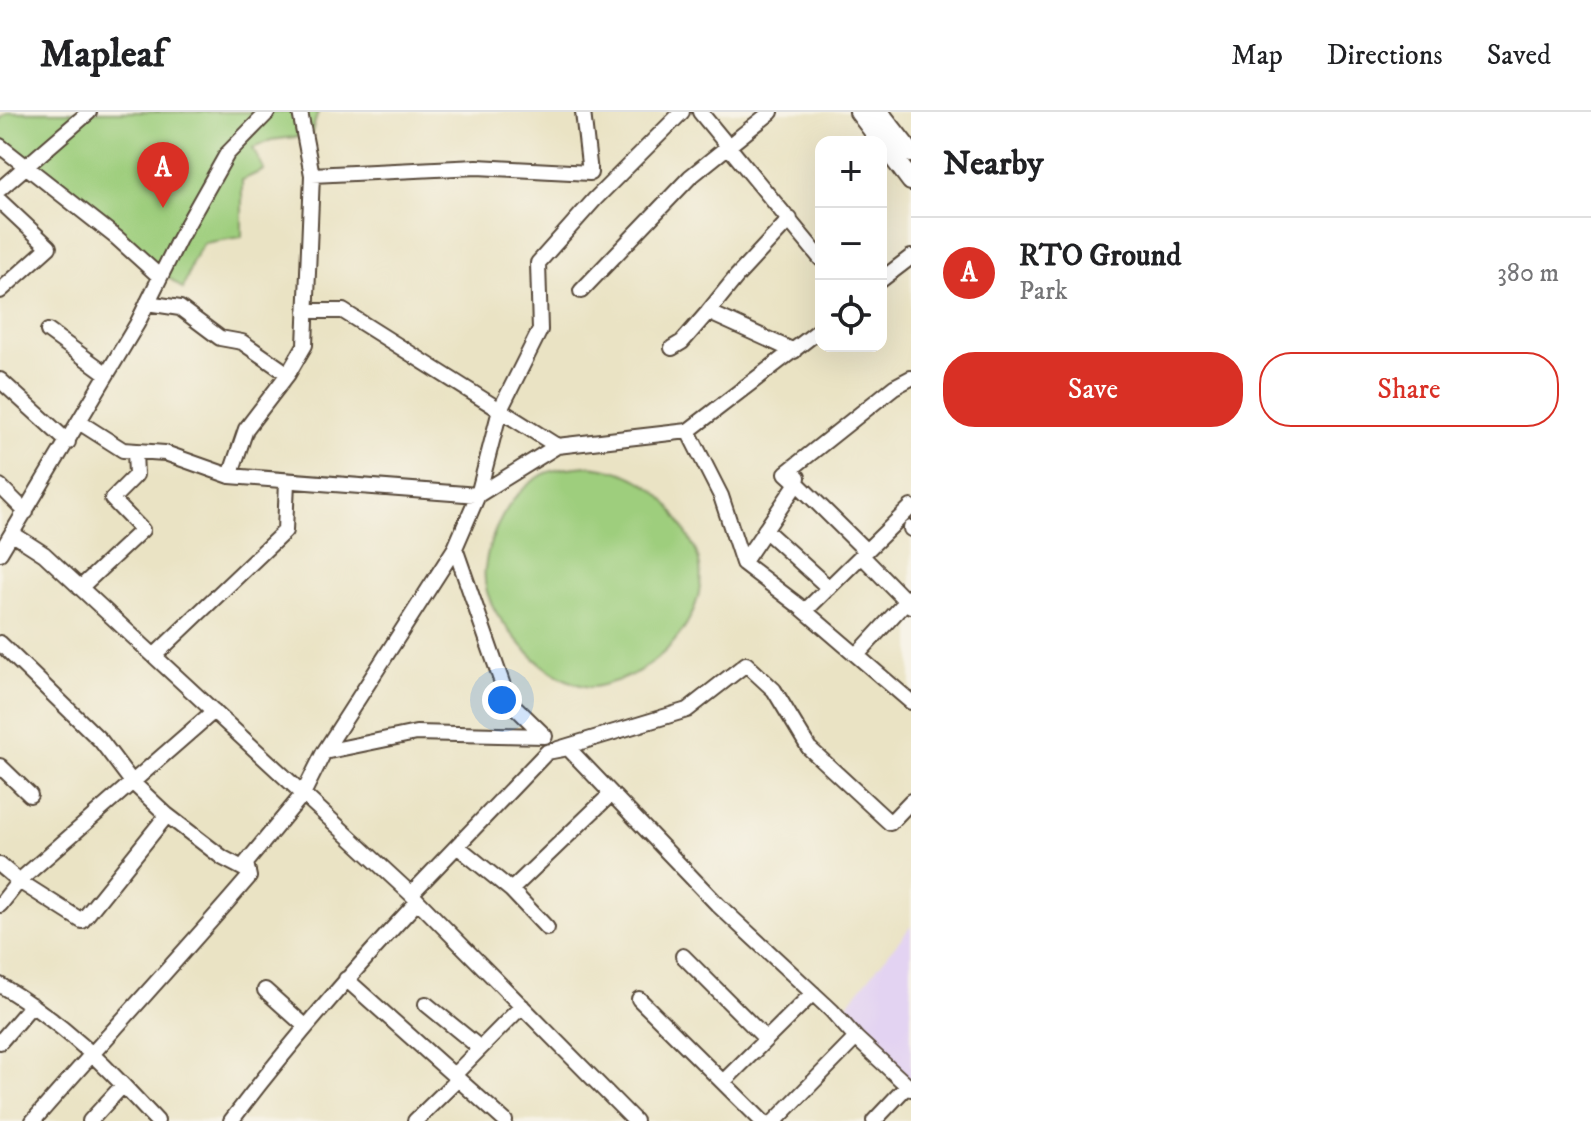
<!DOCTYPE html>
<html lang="en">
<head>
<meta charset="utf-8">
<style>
	:root { --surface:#fff; --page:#f2f2f2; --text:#202124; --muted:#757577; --line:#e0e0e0; --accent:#d93025 }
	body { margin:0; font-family:"IM FELL DW Pica",serif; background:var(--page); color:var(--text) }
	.controls { position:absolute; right:24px; top:24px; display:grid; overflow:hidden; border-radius:16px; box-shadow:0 8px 32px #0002 }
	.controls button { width:72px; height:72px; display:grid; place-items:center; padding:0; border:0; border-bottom:2px solid var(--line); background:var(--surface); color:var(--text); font:40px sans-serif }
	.you { position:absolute; left:502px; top:588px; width:28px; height:28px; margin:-20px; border:6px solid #fff; border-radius:50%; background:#1a73e8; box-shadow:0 0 0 12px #1a73e833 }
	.badge { display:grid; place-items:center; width:52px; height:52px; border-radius:50%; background:var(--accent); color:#fff; font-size:26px; font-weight:700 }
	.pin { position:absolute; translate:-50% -66px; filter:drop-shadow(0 2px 4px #0008) }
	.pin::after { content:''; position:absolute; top:42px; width:28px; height:24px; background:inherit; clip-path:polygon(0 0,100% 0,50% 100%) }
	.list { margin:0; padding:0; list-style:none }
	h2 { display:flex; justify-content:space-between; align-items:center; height:104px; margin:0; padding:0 32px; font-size:34px }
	h2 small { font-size:26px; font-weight:400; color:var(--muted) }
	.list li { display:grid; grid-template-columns:52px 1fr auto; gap:24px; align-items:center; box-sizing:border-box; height:112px; padding:0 32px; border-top:2px solid var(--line) }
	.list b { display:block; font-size:30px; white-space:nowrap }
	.list p { margin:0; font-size:26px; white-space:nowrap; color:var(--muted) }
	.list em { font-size:26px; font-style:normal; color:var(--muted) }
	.actions { display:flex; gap:16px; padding:24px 32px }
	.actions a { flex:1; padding:18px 0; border:2px solid var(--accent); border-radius:32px; text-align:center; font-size:28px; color:var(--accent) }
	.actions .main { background:var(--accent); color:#fff }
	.icon { flex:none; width:44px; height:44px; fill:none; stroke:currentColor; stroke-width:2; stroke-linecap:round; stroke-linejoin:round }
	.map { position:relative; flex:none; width:911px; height:1009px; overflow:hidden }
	header { display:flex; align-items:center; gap:48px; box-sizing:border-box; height:112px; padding:0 40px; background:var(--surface); border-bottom:2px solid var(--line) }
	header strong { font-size:38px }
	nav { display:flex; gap:44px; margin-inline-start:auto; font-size:28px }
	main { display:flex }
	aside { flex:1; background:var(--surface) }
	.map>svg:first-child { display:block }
	.built { fill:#e3d3f2 }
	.park { fill:#9ece7d; stroke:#6c7c4e; stroke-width:2 }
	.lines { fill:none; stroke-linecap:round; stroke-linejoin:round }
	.minor-casing { stroke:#554637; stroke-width:18 }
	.major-casing { stroke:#554637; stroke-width:22 }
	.minor { stroke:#fff; stroke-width:14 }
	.major { stroke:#fff; stroke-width:18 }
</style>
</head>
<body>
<header>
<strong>Mapleaf</strong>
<nav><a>Map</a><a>Directions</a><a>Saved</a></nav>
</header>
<main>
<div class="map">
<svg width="911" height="1009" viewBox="0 0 911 1009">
	<rect width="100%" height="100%" fill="#f7f3e8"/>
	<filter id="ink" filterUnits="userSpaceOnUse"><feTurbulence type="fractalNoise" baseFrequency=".0125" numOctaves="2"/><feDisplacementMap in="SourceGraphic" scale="16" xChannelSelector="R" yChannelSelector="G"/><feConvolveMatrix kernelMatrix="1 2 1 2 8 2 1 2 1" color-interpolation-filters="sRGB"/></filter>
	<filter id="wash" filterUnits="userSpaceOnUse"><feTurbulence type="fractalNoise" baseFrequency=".006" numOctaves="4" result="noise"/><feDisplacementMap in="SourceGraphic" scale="32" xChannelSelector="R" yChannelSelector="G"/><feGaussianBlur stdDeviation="1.8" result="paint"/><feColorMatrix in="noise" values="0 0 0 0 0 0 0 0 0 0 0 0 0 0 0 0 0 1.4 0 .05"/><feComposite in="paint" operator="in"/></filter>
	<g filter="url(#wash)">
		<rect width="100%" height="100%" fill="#eae3c4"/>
		<path class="built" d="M911,814V969L841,900Z"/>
		<path class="park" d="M8,0H318L311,23L271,28L253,36L264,58L242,68V125L204,131L193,148L183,177L0,27V7Z
			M586,354C626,356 660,374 680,410C685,420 693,431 697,442C715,496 663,557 613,570C605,572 597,576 589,575C562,570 541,555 523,535C504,513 481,487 485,456C489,422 509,383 539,365C552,356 571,356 586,354Z"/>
	</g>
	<g filter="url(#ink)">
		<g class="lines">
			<g class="minor-casing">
				<path id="minor" d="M700,0L821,147
					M0,34L117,126L159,164
					M312,63L477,55L590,61L583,0
					M0,77L89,0
					M0,89L49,135L0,179
					M790,107L737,164L708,200L794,239
					M881,168L911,145
					M581,179L690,65L771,0
					M147,191L180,196L220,226L242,230L288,262
					M306,199H343L557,334L688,319L821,217
					M48,219L107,262
					M672,236L682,230L708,200
					M911,266L894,275L786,361L797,371L743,451L798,493L911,590
					M0,268L68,330
					M79,310L123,338L165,341L230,364L478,383L557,334
					M688,319L721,384L743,451
					M230,364L246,317L288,262L305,233L312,63L300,0
					M798,365L797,371L866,439
					M0,374L26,400
					M911,416V417
					M765,418L829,476
					M13,422L44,442L411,782L635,1009
					M0,441L137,212L179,127L227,42L268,0
					M862,444L911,494
					M80,476L142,418L112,387L136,363L135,339
					M805,499L911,395
					M0,531L101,629L132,670L167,703L82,809L19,769L0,753
					M857,543L911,484
					M154,544L285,419L287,369
					M558,637L687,598L746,552L774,578L809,636L890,711L911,689
					M324,640L416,621L545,624L508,588L455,436
					M0,654L30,683
					M167,703L223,746L248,759
					M457,734L511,778
					M411,782L547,640L568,636L718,793L832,899L856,926L775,1009
					M0,793L19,769L214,599
					M547,816L511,778L611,682
					M683,844L766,927
					M346,867L505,1009
					M0,873C46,900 86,934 123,973L90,1009
					M265,878L305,914
					M639,887L762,1009
					M426,892L480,936
					M856,926L911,977
					M0,930L32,893
					M454,963L522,894
					M723,970L813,881
					M123,973L157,1009
					M33,1009C104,927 178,848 249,765L246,751L303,682L324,640L455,436L478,383L500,298L540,218L538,151L595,87L682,0
					M231,1009C289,932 352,860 418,789
					M415,1009L458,967
					M874,1009L907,974"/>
			</g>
			<g class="major-casing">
				<path id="major" d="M859,0L911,69
					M879,0L911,41"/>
			</g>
			<use href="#minor" class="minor"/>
			<use href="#major" class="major"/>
		</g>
	</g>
</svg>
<div class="controls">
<button>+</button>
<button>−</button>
<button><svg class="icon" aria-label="locate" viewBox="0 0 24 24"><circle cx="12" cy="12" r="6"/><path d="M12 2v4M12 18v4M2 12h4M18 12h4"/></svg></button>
</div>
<div class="you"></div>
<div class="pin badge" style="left:163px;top:96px">A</div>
</div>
<aside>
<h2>Nearby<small></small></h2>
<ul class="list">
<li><span class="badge">A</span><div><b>RTO Ground</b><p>Park</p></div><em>380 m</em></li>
</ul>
<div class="actions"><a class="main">Save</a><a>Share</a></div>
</aside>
</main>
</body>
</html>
